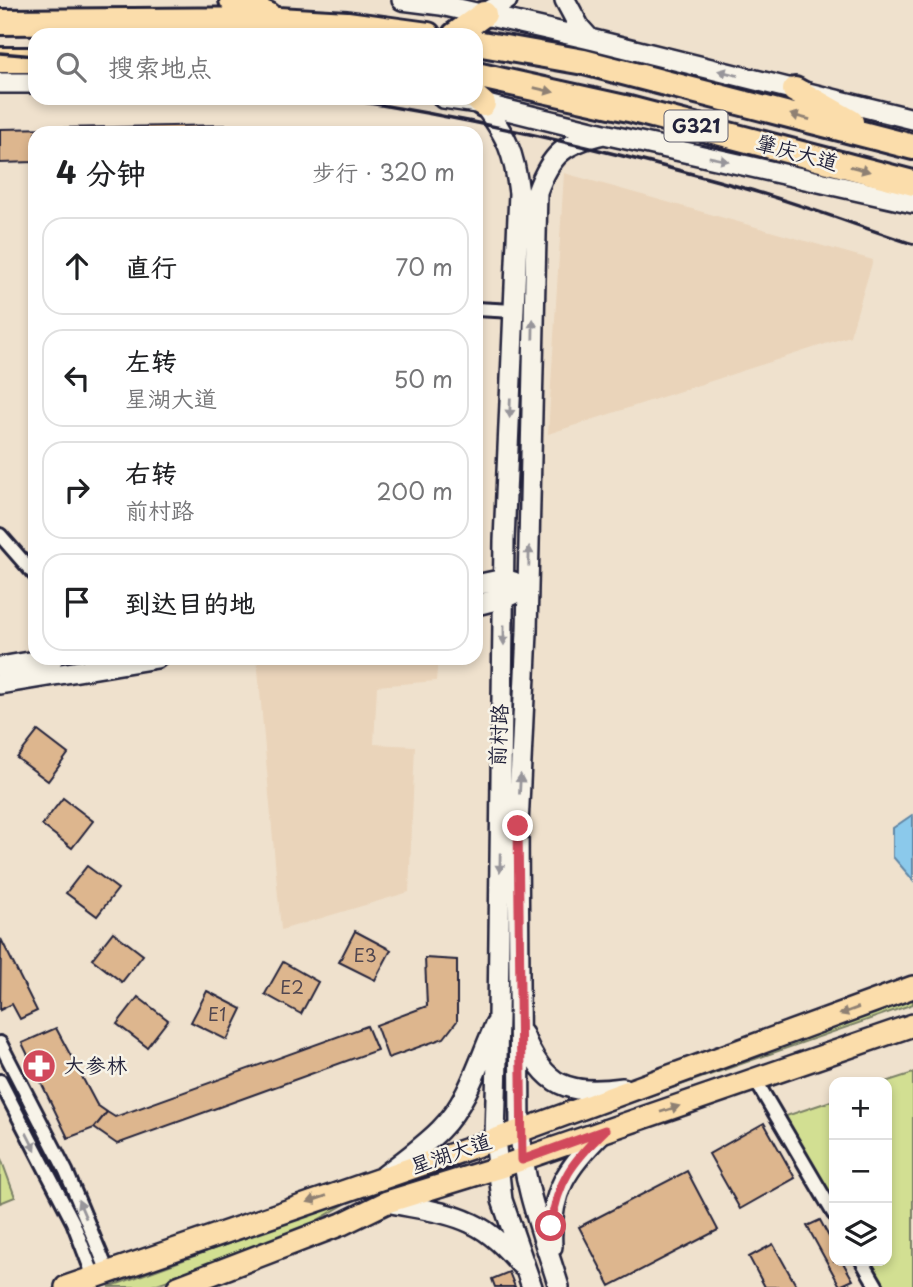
<!DOCTYPE html>
<html lang="zh">
<head>
<meta charset="utf-8">
<style>
	:root { --surface:#fff; --page:#f2f2f2; --text:#202124; --muted:#757577; --line:#e0e0e0 }
	body { margin:0; font-family:"Playpen Sans","LXGW WenKai TC",sans-serif; background:var(--page); color:var(--text) }
	.controls { position:absolute; right:21px; bottom:21px; display:grid; overflow:hidden; border-radius:14px; box-shadow:0 4px 10px #0003 }
	.controls button { width:63px; height:63px; display:grid; place-items:center; padding:0; border:0; border-bottom:2px solid var(--line); background:var(--surface); color:var(--text); font:35px sans-serif }
	.stop { position:absolute; width:21px; height:21px; margin:-16px; border:5px solid #d1495b; border-radius:50%; background:#fff }
	.stop.end { background:#d1495b; border-color:#fff; box-shadow:0 2px 7px #0008 }
	.list { margin:0; padding:0; list-style:none }
	h2 { display:flex; justify-content:space-between; align-items:center; height:91px; margin:0; padding:0 28px; font-size:30px }
	h2 small { font-size:23px; font-weight:400; color:var(--muted) }
	.list li { display:grid; grid-template-columns:46px 1fr auto; gap:21px; align-items:center; box-sizing:border-box; height:98px; margin:0 14px 14px; padding:0 14px; border:2px solid var(--line); border-radius:21px }
	.list b { display:block; font-size:26px; white-space:nowrap }
	.list p { margin:0; font-size:23px; white-space:nowrap; color:var(--muted) }
	.list em { font-size:23px; font-style:normal; color:var(--muted) }
	.icon { flex:none; width:38px; height:38px; fill:none; stroke:currentColor; stroke-width:2; stroke-linecap:round; stroke-linejoin:round }
	.map { position:relative; flex:none; width:913px; height:1287px; overflow:hidden }
	.search { position:absolute; background:var(--surface); box-shadow:0 4px 10px #0003; left:28px; top:28px; width:455px; height:77px; display:flex; align-items:center; gap:18px; box-sizing:border-box; padding:0 24px; border-radius:21px; color:var(--muted); font-size:26px }
	.panel { position:absolute; background:var(--surface); box-shadow:0 4px 10px #0003; left:28px; top:126px; width:455px; height:539px; border-radius:21px }
	.map>svg:first-child { display:block }
	.built { fill:#ead4ba }
	.green { fill:#d2df92; stroke:#7a8066; stroke-width:2 }
	.water { fill:#8bc9eb; stroke:#6186a5; stroke-width:2 }
	.building { fill:#ddb68e; stroke:#22223b; stroke-width:2 }
	.lines { fill:none; stroke-linecap:round; stroke-linejoin:round }
	.street-casing { stroke:#22223b; stroke-width:18 }
	.secondary-casing { stroke:#22223b; stroke-width:24 }
	.primary-casing { stroke:#22223b; stroke-width:26 }
	.highway-casing { stroke:#22223b; stroke-width:30 }
	.street { stroke:#f7f3e8; stroke-width:12 }
	.secondary { stroke:#f7f3e8; stroke-width:19 }
	.primary { stroke:#fbddab; stroke-width:21 }
	.highway { stroke:#fbddab; stroke-width:24 }
	.rail { stroke:#22223b; stroke-width:3.5 }
	.oneway { fill:#97959a }
	.oneway2 { fill:#8e8073 }
	.route { stroke:#d1495b; stroke-width:9 }
	.labels { text-anchor:middle; stroke-width:5; stroke-linejoin:round; paint-order:stroke }
	.number-label { font-size:18px; fill:#514750 }
	.shield { fill:#f7f3e8; stroke:#62616f; stroke-width:2 }
	.shield-label { font-size:19px; font-weight:bold; fill:#22223b }
	.street-label { font-size:21px; fill:#22223b; stroke:#f7f3e8 }
	.poi-label { font-size:21px; fill:#22223b; stroke:#f7f3e8; text-anchor:start }
</style>
</head>
<body>
<div class="map">
<svg width="913" height="1287" viewBox="0 0 913 1287">
	<rect width="100%" height="100%" fill="#efe1cd"/>
	<filter id="ink" filterUnits="userSpaceOnUse"><feTurbulence type="fractalNoise" baseFrequency=".0143" numOctaves="2"/><feDisplacementMap in="SourceGraphic" scale="14" xChannelSelector="R" yChannelSelector="G"/><feConvolveMatrix kernelMatrix="1 2 1 2 8 2 1 2 1" color-interpolation-filters="sRGB"/></filter>
	<g filter="url(#ink)">
		<path class="built" d="M564,173L873,260L850,336L548,434Z
			M257,658H438L436,681L377,686L374,744L415,746L409,892L281,930Z"/>
		<path class="green" d="M913,989V1004L635,1101L720,1059Z
			M913,1073V1287H880L863,1261H887L885,1082Z
			M834,1100V1215L783,1117Z
			M0,1156L15,1197L0,1203Z
			M357,1197L292,1235L149,1287H109Z"/>
		<path class="water" d="M912,815L913,816V880L893,857V828Z"/>
		<path class="building" d="M228,125V133H35V162L0,163V129Z
			M38,731L68,754L48,781L17,758Z
			M63,798L93,821L72,848L42,825Z
			M87,866L118,889L97,916L66,893Z
			M355,931L391,950L375,980L339,962Z
			M113,932L143,955L122,982L92,959Z
			M1,939L37,1011L20,1019L12,1004L0,1010Z
			M425,958L457,960V1021L444,1038L388,1058L376,1025L427,1006Z
			M283,962L318,982L301,1014L265,994Z
			M207,991L242,1009L227,1040L191,1022Z
			M138,997L168,1020L147,1047L117,1024Z
			M367,1026L377,1050L117,1144L94,1128L107,1112L115,1117Z
			M56,1028L97,1105L107,1112L94,1128L68,1138L22,1043Z
			M764,1123L795,1178L740,1209L709,1154Z
			M687,1171L718,1230L610,1286L579,1227Z
			M820,1220L834,1246V1261H842L853,1280L840,1286L807,1226Z
			M773,1244L797,1287H765L749,1257Z
			M509,1272L515,1287H495L492,1279Z"/>
		<g class="lines">
			<g class="street-casing">
				<path id="street" d="M476,309L514,311
					M0,535L35,575
					M0,1043L66,1171L108,1272
					M0,1081L73,1222L94,1277
					M756,1081L834,1214
					M862,1261L877,1287"/>
			</g>
			<g class="secondary-casing">
				<path id="secondary" d="M402,0L441,5L590,39L913,119
					M565,0L580,28L590,39
					M484,14L507,0
					M0,83H35
					M443,98L483,104L604,134L913,203
					M483,104C507,137 514,152 519,193L504,541L498,1018L495,1139L502,1200L532,1287
					M476,585L504,579L514,582
					M476,605L504,598L515,593
					M0,667L53,658
					M0,684L157,658
					M523,1034C544,1088 569,1095 623,1088
					M385,1175C403,1161 423,1147 440,1130C468,1102 479,1061 495,1025
					M387,1202C414,1208 446,1211 471,1223C491,1232 507,1249 521,1265
					M552,1247C549,1192 567,1167 605,1130
					M559,1287C543,1235 523,1185 520,1131L518,826L527,632L537,192C551,154 564,143 604,134"/>
			</g>
			<g class="primary-casing">
				<path id="primary" d="M66,1287L520,1131L913,987
					M178,1287L342,1224L387,1202L497,1168L913,1025"/>
			</g>
			<g class="highway-casing">
				<path id="highway" d="M232,0L268,15
					M0,22L278,20L347,24L428,35
					M455,35L484,14
					M476,43L584,62L913,147
					M0,60H35
					M476,75L629,109L913,183
					M795,90L851,122
					M476,98L483,104"/>
			</g>
			<use href="#street" class="street"/>
			<use href="#secondary" class="secondary"/>
			<use href="#primary" class="primary"/>
			<use href="#highway" class="highway"/>
			<path class="rail" d="M0,53L35,56
				M338,98C476,119 612,151 747,189C803,205 858,226 913,244"/>
		</g>
		<defs><path id="oneway-solid" d="M-6-.8H1V-3.2L6.5 0L1 3.2V.8H-6Z" transform="scale(1.75)"/></defs>
		<g class="oneway">
			<use href="#oneway-solid" transform="translate(728 73) rotate(-166)"/>
			<use href="#oneway-solid" transform="translate(719 159) rotate(12)"/>
			<use href="#oneway-solid" transform="translate(533 329) rotate(-89)"/>
			<use href="#oneway-solid" transform="translate(510 408) rotate(92)"/>
			<use href="#oneway-solid" transform="translate(529 556) rotate(-89)"/>
			<use href="#oneway-solid" transform="translate(504 635) rotate(90)"/>
			<use href="#oneway-solid" transform="translate(520 784) rotate(-87)"/>
			<use href="#oneway-solid" transform="translate(500 863) rotate(91)"/>
			<use href="#oneway-solid" transform="translate(31 1142) rotate(63)"/>
			<use href="#oneway-solid" transform="translate(82 1209) rotate(-113)"/>
		</g>
		<g class="oneway2">
			<use href="#oneway-solid" transform="translate(544 90) rotate(13)"/>
			<use href="#oneway-solid" transform="translate(800 117) rotate(-165)"/>
			<use href="#oneway-solid" transform="translate(860 169) rotate(15)"/>
			<use href="#oneway-solid" transform="translate(849 1011) rotate(160)"/>
			<use href="#oneway-solid" transform="translate(670 1109) rotate(-18)"/>
			<use href="#oneway-solid" transform="translate(317 1199) rotate(161)"/>
		</g>
	</g>
	<g class="lines" filter="url(#ink)">
		<path class="route" d="M518,826L522,1160L605,1130C573,1161 557,1181 551,1226"/>
	</g>
	<defs>
		<g id="pharmacy-disc" transform="scale(1.75)"><circle r="9.5" fill="#d1495b" stroke="#f7f3e8"/><path d="M-2-6h4v4h4v4h-4v4h-4v-4h-4v-4h4Z" fill="#fff"/></g>
	</defs>
	<g fill-rule="evenodd">
		<use href="#pharmacy-disc" x="39" y="1066"/>
	</g>
	<g class="labels">
		<g class="number-label">
			<text x="365" y="962">E3</text>
			<text x="292" y="994">E2</text>
			<text x="217" y="1021">E1</text>
		</g>
		<rect class="shield" x="664.5" y="110.5" width="63" height="31" rx="5"/>
		<g class="shield-label">
			<text x="696" y="133">G321</text>
		</g>
		<g class="street-label">
			<text transform="translate(797 153) rotate(15)" y="7">肇庆大道</text>
			<text transform="translate(499 735) rotate(-87)" y="7">前村路</text>
			<text transform="translate(451 1154) rotate(-19)" y="7">星湖大道</text>
		</g>
		<g class="poi-label">
			<text x="64" y="1073">大参林</text>
		</g>
	</g>
</svg>
<div class="controls">
<button>+</button>
<button>−</button>
<button><svg class="icon" aria-label="layers" viewBox="0 0 24 24"><path d="M12 4l9 5-9 5-9-5zM3 14l9 5 9-5"/></svg></button>
</div>
<div class="stop" style="left:551px;top:1226px"></div>
<div class="stop end" style="left:518px;top:826px"></div>
<div class="search"><svg class="icon" aria-label="search" viewBox="0 0 24 24"><circle cx="10" cy="10" r="6"/><path d="M15 15l6 6"/></svg>搜索地点</div>
<section class="panel">
<h2>4 分钟<small>步行 · 320 m</small></h2>
<ul class="list">
<li><svg class="icon" aria-label="ahead" viewBox="0 0 24 24"><path d="M12 20V5M6 11l6-6 6 6"/></svg><div><b>直行</b></div><em>70 m</em></li>
<li><svg class="icon" aria-label="left" viewBox="0 0 24 24"><path d="M17 20v-9H6M10 6l-5 5 5 5"/></svg><div><b>左转</b><p>星湖大道</p></div><em>50 m</em></li>
<li><svg class="icon" aria-label="right" viewBox="0 0 24 24"><path d="M7 20v-9h11M14 6l5 5-5 5"/></svg><div><b>右转</b><p>前村路</p></div><em>200 m</em></li>
<li><svg class="icon" aria-label="arrive" viewBox="0 0 24 24"><path d="M6 21V4h12l-3 4 3 4H6"/></svg><div><b>到达目的地</b></div></li>
</ul>
</section>
</div>
</body>
</html>
